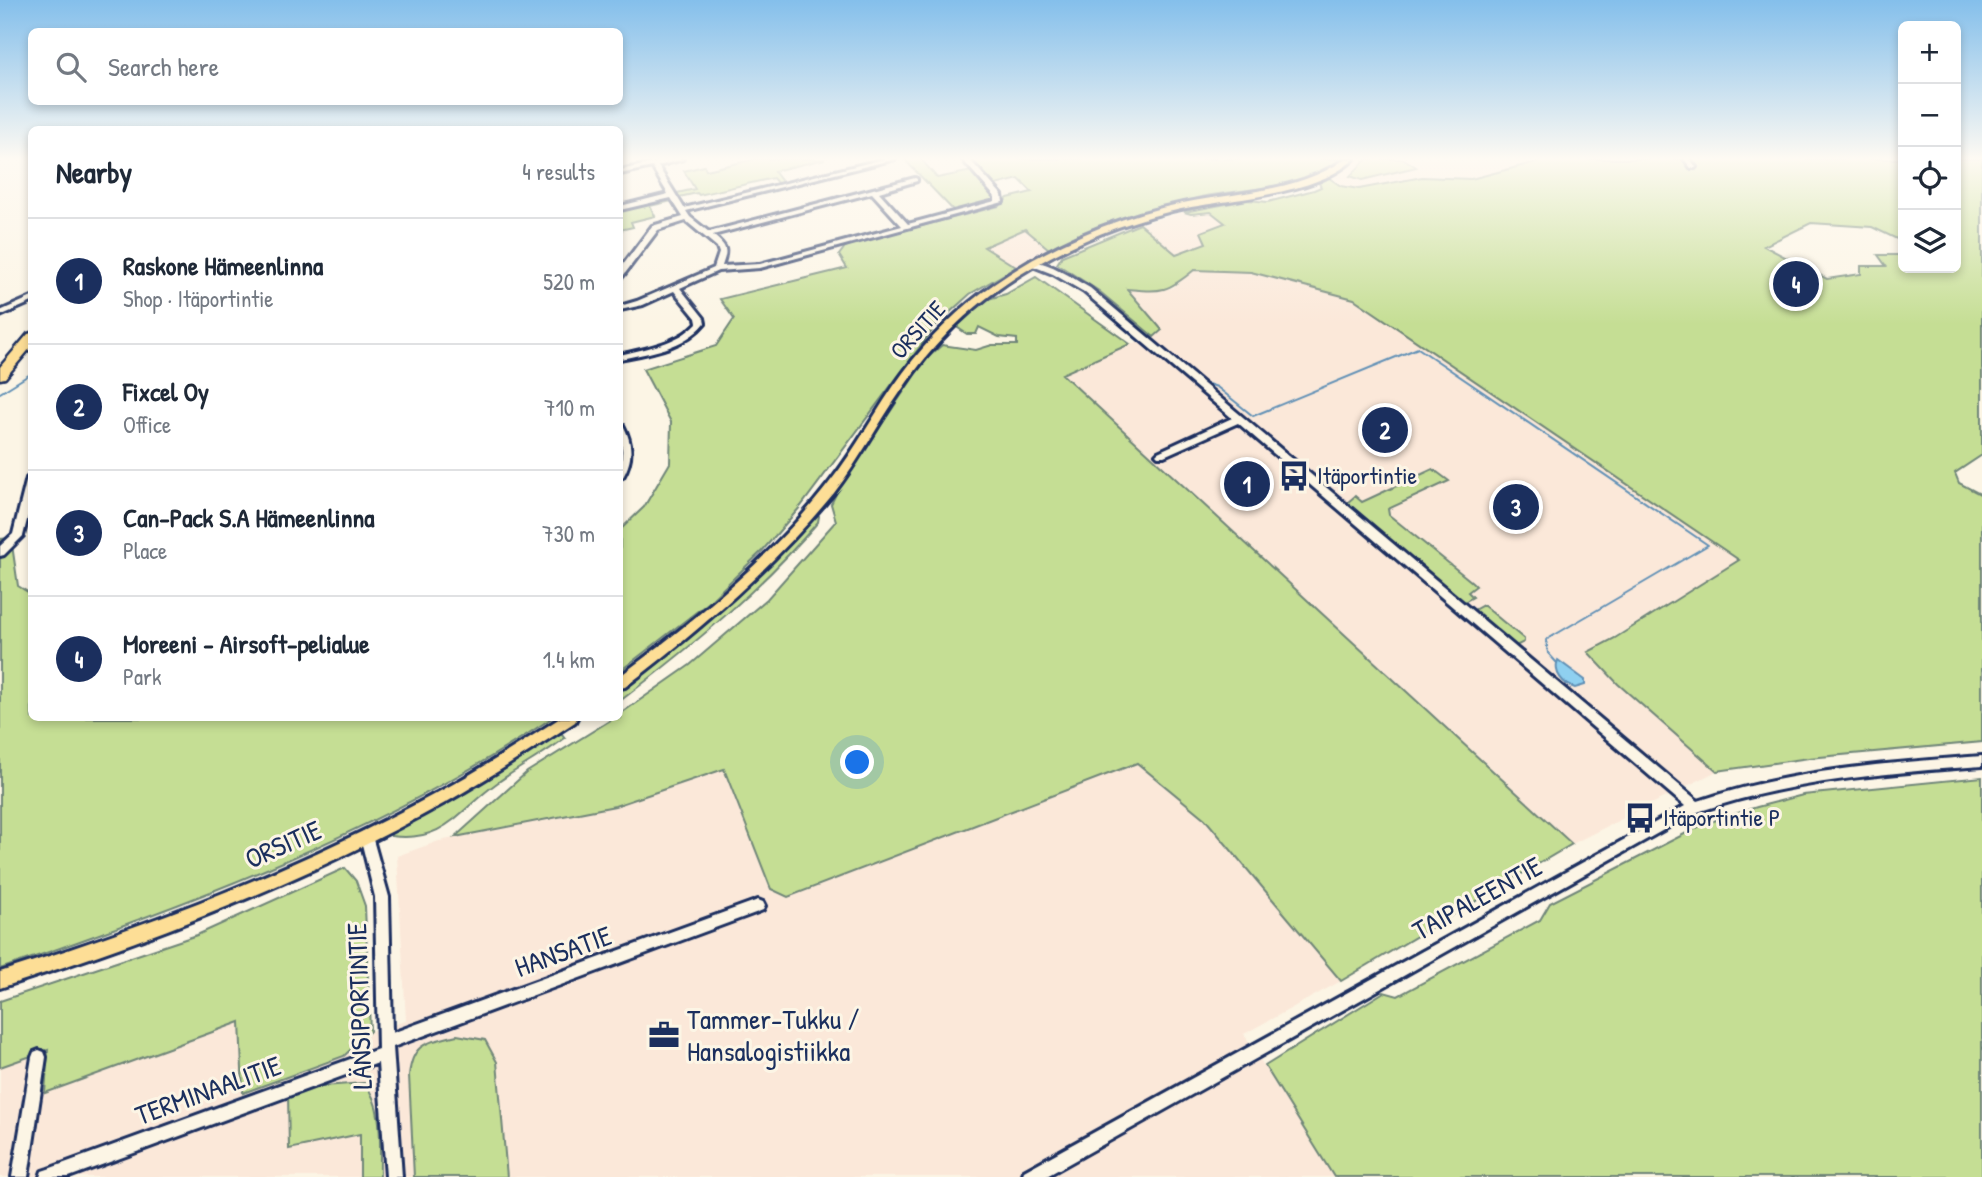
<!DOCTYPE html>
<html lang="en">
<head>
<meta charset="utf-8">
<style>
	:root { --surface:#fff; --page:#f6f6f7; --text:#1f2937; --muted:#747a83; --line:#e0e1e3; --accent:#1b2f5e }
	body { margin:0; font-family:"Patrick Hand",sans-serif; background:var(--page); color:var(--text) }
	.controls { position:absolute; right:21px; top:21px; display:grid; overflow:hidden; border-radius:10px; box-shadow:0 4px 10px #0003 }
	.controls button { width:63px; height:63px; display:grid; place-items:center; padding:0; border:0; border-bottom:2px solid var(--line); background:var(--surface); color:var(--text); font:35px sans-serif }
	.you { position:absolute; left:858px; top:763px; width:24px; height:24px; margin:-18px; border:5px solid #fff; border-radius:50%; background:#1a73e8; box-shadow:0 0 0 10px #1a73e833 }
	.badge { display:grid; place-items:center; width:46px; height:46px; border-radius:50%; background:var(--accent); color:#fff; font-size:23px; font-weight:700 }
	.pin { position:absolute; translate:-50% -50%; border:4px solid #fff; box-shadow:0 2px 7px #0006 }
	.list { margin:0; padding:0; list-style:none }
	h2 { display:flex; justify-content:space-between; align-items:center; height:91px; margin:0; padding:0 28px; font-size:30px }
	h2 small { font-size:23px; font-weight:400; color:var(--muted) }
	.list li { display:grid; grid-template-columns:46px 1fr auto; gap:21px; align-items:center; box-sizing:border-box; height:126px; padding:0 28px; border-top:2px solid var(--line) }
	.list b { display:block; font-size:26px; white-space:nowrap }
	.list p { margin:0; font-size:23px; white-space:nowrap; color:var(--muted) }
	.list em { font-size:23px; font-style:normal; color:var(--muted) }
	.icon { flex:none; width:38px; height:38px; fill:none; stroke:currentColor; stroke-width:2; stroke-linecap:round; stroke-linejoin:round }
	.map { position:relative; flex:none; width:1982px; height:1177px; overflow:hidden }
	.search { position:absolute; background:var(--surface); box-shadow:0 4px 10px #0003; left:28px; top:28px; width:595px; height:77px; display:flex; align-items:center; gap:18px; box-sizing:border-box; padding:0 24px; border-radius:10px; color:var(--muted); font-size:26px }
	.panel { position:absolute; background:var(--surface); box-shadow:0 4px 10px #0003; left:28px; top:126px; width:595px; height:595px; border-radius:10px }
	.map>svg:first-child { display:block }
	.built { fill:#fbe8d9 }
	.green { fill:#c5de94; stroke:#708679; stroke-width:2 }
	.water { fill:#8fd0f0; stroke:#6190b6; stroke-width:2 }
	.lines { fill:none; stroke-linecap:round; stroke-linejoin:round }
	.stream { stroke:#6190b6; stroke-width:2 }
	.minor-casing { stroke:#1b2f5e; stroke-width:6 }
	.major-casing { stroke:#1b2f5e; stroke-width:6 }
	.highway-casing { stroke:#1b2f5e; stroke-width:5 }
	.minor { fill:#fcf5e5; fill-rule:evenodd }
	.major { fill:#fdde96; fill-rule:evenodd }
	.highway { fill:#fdde96; fill-rule:evenodd }
	.labels { text-anchor:middle; stroke-width:6; stroke-linejoin:round; paint-order:stroke }
	.street-label { font-size:24px; fill:#1b2f5e; stroke:#fcf5e5 }
	.poi-label { font-size:24px; fill:#1b2f5e; stroke:#fcf5e5; text-anchor:start }
	.near-street-label { font-size:28px; fill:#1b2f5e; stroke:#fcf5e5 }
	.near-poi-label { font-size:28px; fill:#1b2f5e; stroke:#fcf5e5; text-anchor:start }
</style>
</head>
<body>
<div class="map">
<svg width="1982" height="1177" viewBox="0 0 1982 1177">
	<rect width="100%" height="100%" fill="#fcf5e5"/>
	<filter id="ink" filterUnits="userSpaceOnUse"><feTurbulence type="fractalNoise" baseFrequency=".0143" numOctaves="2"/><feDisplacementMap in="SourceGraphic" scale="14" xChannelSelector="R" yChannelSelector="G"/><feConvolveMatrix kernelMatrix="1 2 1 2 8 2 1 2 1" color-interpolation-filters="sRGB"/></filter>
	<g filter="url(#ink)">
		<path class="built" d="M1357,159H1548L1471,179L1441,176L1359,189L1341,186L1329,178Z
			M1184,212L1191,214L1211,212L1226,223L1206,243L1176,254L1140,224Z
			M1025,229L1049,249L1016,267L984,247Z
			M1194,270L1251,272L1354,299L1740,560L1589,652L1618,684L1717,771L1572,844L1061,373L1130,344L1154,337L1162,330L1126,288L1155,291L1172,288Z
			M1137,763L1205,819L1341,981L1244,1034L1334,1177H0V1067L49,1050L45,1093L240,1022L344,1056L370,1031L406,1021L397,856L439,841L615,806L724,769L771,888L788,897Z"/>
		<path class="green" d="M756,159H825L774,171L783,183L779,185L773,178L699,195L697,193L679,197L677,193L695,189L684,171L704,166L706,170Z
			M904,159H921L937,178L972,171L997,199L955,212Z
			M968,159H1344C1314,187 1245,189 1205,196C1179,202 1153,210 1127,216L1129,219L1055,249H1049L1025,229L984,247L1016,267L970,294L937,324L801,506L762,551L708,603L620,671V530L644,507L670,463L671,422L643,369L716,346L734,319L720,299L847,268L839,255L845,247L855,243L999,206L1008,198L1032,192L1019,179L992,186Z
			M1367,159H1404L1416,167L1362,180L1350,176Z
			M1548,159H1903V242L1872,227L1811,223L1764,246L1827,279L1861,274V266H1886L1878,255H1903V268H1956V159H1982V455L1955,473L1959,483L1982,495V742L1809,758L1717,771L1618,684L1588,652L1615,638L1739,560L1354,299L1251,272L1194,270C1166,293 1162,292 1127,289L1162,330L1154,337L1099,291L1057,264L1062,256L1140,224L1176,254L1206,243L1201,232L1225,223L1211,212L1191,214L1184,212L1248,200L1268,202L1314,190L1321,187L1319,183L1329,178L1341,186L1359,189L1422,177L1471,179Z
			M670,198L672,201L650,206L655,216L631,222L633,227L620,230V210Z
			M1036,277L1130,344L1062,374L1572,844L1341,981L1205,819L1137,763L788,897L771,889L724,769L615,806L455,837L527,772L614,718H620V714L690,665L767,599L836,521L831,504L839,488L925,360L942,345L976,350L992,345H1017V339L999,337L979,327L976,334H967L955,326L988,299L1006,294Z
			M1433,469L1449,481L1388,509L1389,515L1472,582L1476,586L1468,592L1473,597L1464,602L1457,599L1347,503L1355,496L1362,502Z
			M816,514L819,516L818,522C759,591 691,647 620,701V690C692,638 756,580 816,514Z
			M11,538L18,586L31,594L32,718H552C384,831 190,904 0,969V539Z
			M1483,605L1524,639V642L1516,646L1509,643L1476,615L1474,610Z
			M555,733L562,734L565,738C543,755 519,767 497,783C458,811 445,843 391,836V831Z
			M1982,777V1177H1334L1265,1066L1384,992L1398,996L1540,920L1550,903L1704,824L1757,807L1803,795Z
			M345,868L356,881L365,906L370,1031L344,1056L243,1093L240,1022L45,1093L48,1050L0,1067V1001L197,935Z
			M457,1035L485,1040L497,1062L507,1177H414L409,1075C413,1041 428,1043 457,1035Z
			M364,1083C385,1107 379,1147 380,1177H360V1134L289,1149L288,1094L323,1086Z"/>
		<path class="water" d="M1558,660L1585,680V685L1575,688C1563,684 1553,673 1558,660Z"/>
		<g class="lines">
			<path class="stream" d="M1208,384L1217,387L1253,416L1418,348L1708,545L1546,640L1548,653L1557,663
				M0,393L32,373"/>
			<g class="minor-casing">
				<path id="minor" d="M671,159H683L658,166L684,208L884,159H895L686,211L690,217L709,232L915,178L917,179V181L879,192L908,224L995,201V197L962,159H969L1002,195L1003,202L760,268L718,271L680,288L704,318L705,323C685,348 650,353 620,359V355C647,348 677,344 697,323L696,318L674,291L643,305L620,310V306L637,301L714,268L719,253L717,247L686,221L658,230L623,276H620V269L652,226L683,217L671,198L620,210V206L668,194L652,167L620,174V170ZM872,193L902,226L760,264L722,266C728,249 727,247 713,235Z
					M1684,159H1690L1696,167L1695,168H1691Z
					M1030,261C1051,262 1072,278 1090,288L1698,801C1790,770 1886,763 1982,756V766C1883,773 1786,781 1692,814L1045,1177H1022L1024,1171L1685,806L1238,423L1164,456H1158L1156,454L1158,452L1232,418L1084,292L1053,274L1030,265Z
					M32,297V302L0,316V311Z
					M620,424L623,425C633,444 633,459 623,477L620,478C619,470 622,463 622,454C623,444 619,434 620,424Z
					M32,475V500L23,536L4,555L0,556V546L13,534L27,478Z
					M366,830L370,832L372,836L389,897L392,1033L758,900L763,902L765,906L763,910L758,912L393,1047L402,1177H386L378,1063L69,1177H40L42,1171L48,1169L378,1049L375,897L360,836L362,832Z
					M39,1050L44,1052L46,1057L28,1177H12L32,1057L34,1052Z"/>
			</g>
			<g class="major-casing">
				<path id="major" d="M1345,159H1354C1313,198 1221,198 1168,212C1120,224 1073,243 1031,268C978,299 935,340 901,391C878,424 859,461 834,493C773,567 701,629 625,687L620,688V676C696,619 771,558 829,483C857,448 877,408 903,373C929,338 959,308 994,284C1050,245 1116,217 1183,203C1237,192 1299,192 1345,159Z
					M560,718H577L575,722C532,750 489,778 445,803C304,882 153,939 0,988V972C149,925 295,870 433,795C477,772 518,745 560,718Z"/>
			</g>
			<g class="highway-casing">
				<path id="highway" d="M32,333V346L5,378L0,379V367L28,334Z"/>
			</g>
			<use href="#minor" class="minor"/>
			<use href="#major" class="major"/>
			<use href="#highway" class="highway"/>
		</g>
	</g>
	<linearGradient id="sky" x2="0" y2="1"><stop stop-color="#84bfeb"/><stop offset="0.49" stop-color="#fefaf3"/><stop offset="1" stop-color="#fefaf3" stop-opacity="0"/></linearGradient>
	<rect width="1982" height="324" fill="url(#sky)"/>
	<defs>
		<g id="bus-bare" transform="scale(2.415)"><path d="M-5-6H5V4H4V6H2V4H-2V6H-4V4H-5ZM-3.5-4V0h7V-4ZM-3.5 1.2v1.5H-2V1.2ZM2 1.2v1.5H3.5V1.2Z" fill="#1b2f5e" stroke="#fcf5e5" stroke-width="2.5" paint-order="stroke"/></g>
		<g id="office-bare" transform="scale(2.415)"><path d="M-6-3h4V-5.5h4V-3h4V5H-6ZM-1-4.5V-3h2v-1.5ZM-6 0V1H6V0Z" fill="#1b2f5e" stroke="#fcf5e5" stroke-width="2.5" paint-order="stroke"/></g>
	</defs>
	<g fill-rule="evenodd">
		<use href="#bus-bare" x="1294" y="476"/>
		<use href="#bus-bare" x="1640" y="818"/>
		<use href="#office-bare" x="664" y="1035"/>
	</g>
	<g class="labels">
		<g class="street-label">
			<text transform="translate(918 330) rotate(-48)" y="8">ORSITIE</text>
		</g>
		<g class="poi-label">
			<text x="1317" y="484">Itäportintie</text>
			<text x="1663" y="826">Itäportintie P</text>
		</g>
		<g class="near-street-label">
			<text transform="translate(283 844) rotate(-24)" y="10">ORSITIE</text>
			<text transform="translate(1477 898) rotate(-29)" y="10">TAIPALEENTIE</text>
			<text transform="translate(563 951) rotate(-20)" y="10">HANSATIE</text>
			<text transform="translate(359 1006) rotate(-92)" y="10">LÄNSIPORTINTIE</text>
			<text transform="translate(208 1090) rotate(-20)" y="10">TERMINAALITIE</text>
		</g>
		<g class="near-poi-label">
			<text x="687" y="1029">Tammer-Tukku /<tspan x="687" dy="32">Hansalogistiikka</tspan></text>
		</g>
	</g>
</svg>
<div class="controls">
<button>+</button>
<button>−</button>
<button><svg class="icon" aria-label="locate" viewBox="0 0 24 24"><circle cx="12" cy="12" r="6"/><path d="M12 2v4M12 18v4M2 12h4M18 12h4"/></svg></button>
<button><svg class="icon" aria-label="layers" viewBox="0 0 24 24"><path d="M12 4l9 5-9 5-9-5zM3 14l9 5 9-5"/></svg></button>
</div>
<div class="you"></div>
<div class="pin badge" style="left:1247px;top:484px">1</div>
<div class="pin badge" style="left:1385px;top:430px">2</div>
<div class="pin badge" style="left:1516px;top:507px">3</div>
<div class="pin badge" style="left:1796px;top:284px">4</div>
<div class="search"><svg class="icon" aria-label="search" viewBox="0 0 24 24"><circle cx="10" cy="10" r="6"/><path d="M15 15l6 6"/></svg>Search here</div>
<section class="panel">
<h2>Nearby<small>4 results</small></h2>
<ul class="list">
<li><span class="badge">1</span><div><b>Raskone Hämeenlinna</b><p>Shop · Itäportintie</p></div><em>520 m</em></li>
<li><span class="badge">2</span><div><b>Fixcel Oy</b><p>Office</p></div><em>710 m</em></li>
<li><span class="badge">3</span><div><b>Can-Pack S.A Hämeenlinna</b><p>Place</p></div><em>730 m</em></li>
<li><span class="badge">4</span><div><b>Moreeni - Airsoft-pelialue</b><p>Park</p></div><em>1.4 km</em></li>
</ul>
</section>
</div>
</body>
</html>
